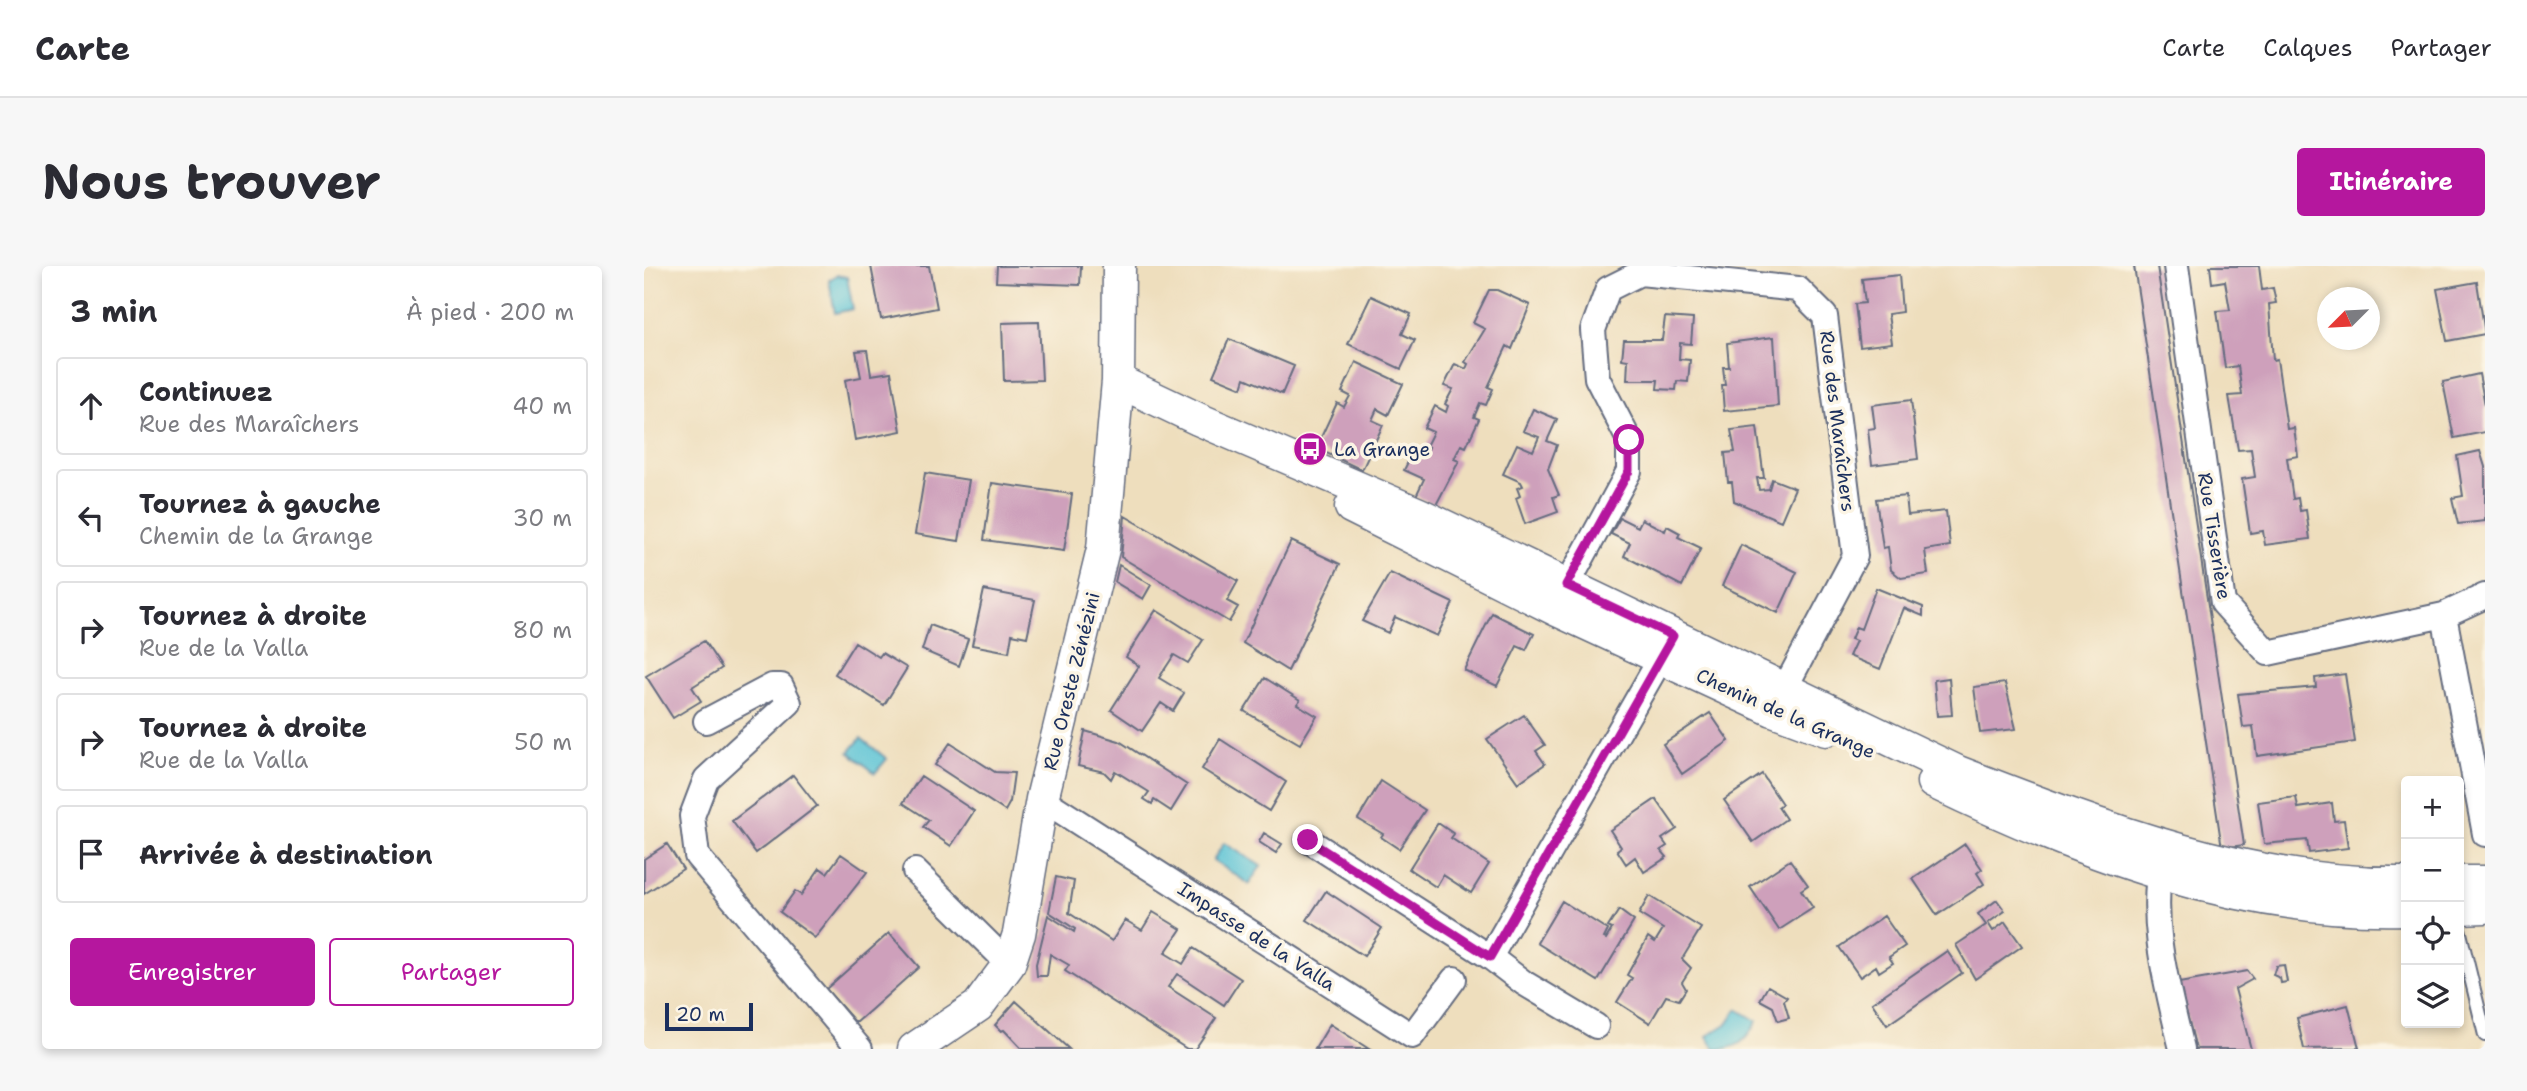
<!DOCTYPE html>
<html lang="fr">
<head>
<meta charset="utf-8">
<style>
	:root { --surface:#fff; --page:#f7f7f7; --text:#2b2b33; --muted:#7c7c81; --line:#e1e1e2; --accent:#b5179e }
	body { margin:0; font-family:"Shantell Sans",sans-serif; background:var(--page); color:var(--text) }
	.controls { position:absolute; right:21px; bottom:21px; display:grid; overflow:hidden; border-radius:7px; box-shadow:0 4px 10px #0003 }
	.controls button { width:63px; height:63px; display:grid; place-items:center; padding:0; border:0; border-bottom:2px solid var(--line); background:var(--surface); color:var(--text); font:35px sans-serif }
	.compass { position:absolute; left:1673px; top:21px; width:63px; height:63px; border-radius:50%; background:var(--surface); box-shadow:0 4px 10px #0003; rotate:246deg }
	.scale { position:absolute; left:21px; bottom:18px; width:88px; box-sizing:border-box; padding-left:7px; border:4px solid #1b2f5e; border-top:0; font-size:19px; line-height:24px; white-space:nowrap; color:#1b2f5e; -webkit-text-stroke:5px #fcf5e5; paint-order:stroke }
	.stop { position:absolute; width:21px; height:21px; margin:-16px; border:5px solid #b5179e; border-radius:50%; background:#fff }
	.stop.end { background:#b5179e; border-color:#fff; box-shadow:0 2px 7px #0008 }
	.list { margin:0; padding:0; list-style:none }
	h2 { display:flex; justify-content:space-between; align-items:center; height:91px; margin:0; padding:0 28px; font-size:30px }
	h2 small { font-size:23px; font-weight:400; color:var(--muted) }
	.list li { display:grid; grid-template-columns:46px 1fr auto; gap:21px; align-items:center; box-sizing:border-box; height:98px; margin:0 14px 14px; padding:0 14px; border:2px solid var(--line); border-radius:7px }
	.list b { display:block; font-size:26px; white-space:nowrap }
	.list p { margin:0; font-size:23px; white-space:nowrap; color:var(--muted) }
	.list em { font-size:23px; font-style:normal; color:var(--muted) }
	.actions { display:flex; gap:14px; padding:21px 28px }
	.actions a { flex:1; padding:16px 0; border:2px solid var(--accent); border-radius:7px; text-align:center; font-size:24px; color:var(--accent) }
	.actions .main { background:var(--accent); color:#fff }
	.icon { flex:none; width:38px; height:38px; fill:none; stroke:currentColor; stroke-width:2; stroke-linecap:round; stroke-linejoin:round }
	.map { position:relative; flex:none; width:1841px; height:783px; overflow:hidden; border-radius:7px }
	header { display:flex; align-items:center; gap:42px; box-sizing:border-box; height:98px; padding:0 35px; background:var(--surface); border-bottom:2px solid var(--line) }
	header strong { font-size:33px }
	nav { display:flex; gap:38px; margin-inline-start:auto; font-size:24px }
	.intro { display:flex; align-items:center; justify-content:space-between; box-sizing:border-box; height:168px; padding:0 42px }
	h1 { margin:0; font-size:49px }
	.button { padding:18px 32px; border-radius:7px; background:var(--accent); color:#fff; font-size:24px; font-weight:700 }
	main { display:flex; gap:42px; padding:0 42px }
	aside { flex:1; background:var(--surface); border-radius:7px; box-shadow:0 4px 10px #0003 }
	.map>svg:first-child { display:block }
	.water { fill:#5ac3d5; stroke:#3a799a; stroke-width:2 }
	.building { fill:#cea0bb }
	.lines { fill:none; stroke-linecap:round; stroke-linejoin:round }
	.service-casing { stroke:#656c7f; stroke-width:16 }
	.minor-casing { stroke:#656c7f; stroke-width:28 }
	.tertiary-casing { stroke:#656c7f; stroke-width:35 }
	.service { stroke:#fff; stroke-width:12 }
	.minor { stroke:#fff; stroke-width:24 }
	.tertiary { stroke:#fff; stroke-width:32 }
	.route { stroke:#b5179e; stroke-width:9 }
	.labels { text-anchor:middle; stroke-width:7; stroke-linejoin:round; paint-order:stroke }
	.street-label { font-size:19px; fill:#1b2f5e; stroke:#fcf5e5 }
	.poi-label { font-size:19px; fill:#1b2f5e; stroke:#fcf5e5; text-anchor:start }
</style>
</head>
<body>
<header>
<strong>Carte</strong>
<nav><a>Carte</a><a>Calques</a><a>Partager</a></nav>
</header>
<div class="intro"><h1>Nous trouver</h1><a class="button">Itinéraire</a></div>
<main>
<aside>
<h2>3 min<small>À pied · 200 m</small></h2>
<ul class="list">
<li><svg class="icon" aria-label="ahead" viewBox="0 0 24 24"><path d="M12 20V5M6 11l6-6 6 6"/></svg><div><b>Continuez</b><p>Rue des Maraîchers</p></div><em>40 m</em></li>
<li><svg class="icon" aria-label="left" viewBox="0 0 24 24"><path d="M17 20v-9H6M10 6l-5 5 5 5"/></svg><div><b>Tournez à gauche</b><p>Chemin de la Grange</p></div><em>30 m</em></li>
<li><svg class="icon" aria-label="right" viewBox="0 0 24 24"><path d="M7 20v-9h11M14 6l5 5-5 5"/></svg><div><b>Tournez à droite</b><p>Rue de la Valla</p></div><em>80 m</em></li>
<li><svg class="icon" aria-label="right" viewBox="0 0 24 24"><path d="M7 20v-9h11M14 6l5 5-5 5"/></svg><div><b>Tournez à droite</b><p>Rue de la Valla</p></div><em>50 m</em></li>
<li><svg class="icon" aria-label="arrive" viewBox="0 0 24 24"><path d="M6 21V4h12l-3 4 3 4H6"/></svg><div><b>Arrivée à destination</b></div></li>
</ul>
<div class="actions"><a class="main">Enregistrer</a><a>Partager</a></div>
</aside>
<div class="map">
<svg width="1841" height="783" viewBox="0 0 1841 783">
	<rect width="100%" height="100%" fill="#fcf5e5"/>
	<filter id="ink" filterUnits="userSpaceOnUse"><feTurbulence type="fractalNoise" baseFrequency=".0143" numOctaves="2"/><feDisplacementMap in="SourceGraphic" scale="14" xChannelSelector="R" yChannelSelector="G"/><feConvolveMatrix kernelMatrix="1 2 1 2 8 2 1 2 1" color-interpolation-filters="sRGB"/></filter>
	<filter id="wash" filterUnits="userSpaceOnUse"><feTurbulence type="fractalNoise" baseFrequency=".00686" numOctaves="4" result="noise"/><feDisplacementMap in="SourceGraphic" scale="28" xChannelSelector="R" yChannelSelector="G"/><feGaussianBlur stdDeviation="1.57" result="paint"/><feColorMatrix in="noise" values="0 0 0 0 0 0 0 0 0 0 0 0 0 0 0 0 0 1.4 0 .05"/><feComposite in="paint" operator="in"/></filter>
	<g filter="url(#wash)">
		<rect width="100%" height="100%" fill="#eedebd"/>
		<path class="water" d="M193,9L203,11L209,43L191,47L185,14Z
			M217,472L243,493L231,507L205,486Z
			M580,577L617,600L605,618L569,594Z
			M1093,743L1113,755C1102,775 1095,783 1071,783L1063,770L1084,757Z"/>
		<g id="blocks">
			<path class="building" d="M227,0H285L293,42L237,53Z
				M353,0H437L436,19L352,16Z
				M1490,0H1513L1600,579L1578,582Z
				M1566,0H1615L1618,24L1629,22L1632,37L1625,38L1629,94L1633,93L1643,163L1650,162L1654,190L1643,192L1649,233L1654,232L1656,245L1662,244L1666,273L1621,279L1619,265L1606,267L1598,213L1611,211L1607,183L1594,184L1585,130L1598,129L1596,114L1594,100L1581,102L1573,45L1586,44L1581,15L1568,17Z
				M1255,9L1258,46L1244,48L1248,77L1216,81L1211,38L1221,37L1218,13Z
				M1833,16L1841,68L1803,75L1793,23Z
				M845,24H853L886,39L868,83L863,80L844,121L849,123L842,139L836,137L830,151L835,153L822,181L817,179L810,193L815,195L792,239L772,230L780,213L760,204L771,182L782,187L785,181L782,180L789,166L780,162L791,140L802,146L804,140L801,138L809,123L800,120L811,98L822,103L824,98L821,96L841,63L829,57Z
				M727,30L767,48L758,68L771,74L757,103L704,78Z
				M1021,51L1049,53L1047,78L1036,77L1035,93L1046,94L1044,116L1033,115L1032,124L1013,123L1014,114H983L984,94L978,93L980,74H1018Z
				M395,56L398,114L360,115L358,57Z
				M1130,71L1134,140L1080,145L1078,119H1081L1079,101H1085L1083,77Z
				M585,73L650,100L638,128L601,112L598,122L569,110Z
				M223,84L227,109L247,106L257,165L211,174L201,114L217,111L212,85Z
				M712,96L759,118L744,149L733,143L728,154L739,159L718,204L672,182L693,137L700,141L706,130L698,126Z
				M1835,108L1841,139V166L1810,172L1799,116Z
				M1267,134L1274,193L1228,199L1224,163L1231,162L1228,139Z
				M889,143L913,153L903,175L913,179L904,203L915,229L909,231L914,246L881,258L872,232L876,230L873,222L879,220L877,216L859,208L873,178L889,185L895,171L879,165Z
				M1113,161L1120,212H1113L1115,224L1125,223L1128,213L1151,222L1137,255L1090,235L1088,216H1084L1081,187L1091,186L1087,164Z
				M1836,185L1841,201V255L1814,258L1808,232L1819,230L1813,190Z
				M281,207L325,214L315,275L271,268Z
				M348,217L428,228L420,285L340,274Z
				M1262,230L1264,249L1302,245L1306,280L1281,284L1284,308L1257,312L1247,304L1244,281L1239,282L1232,233Z
				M481,250L594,315L583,335L594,341L585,356L477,291Z
				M976,252L994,261L998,253L1021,265L1023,260L1036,267L1034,271L1057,282L1038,320L980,290L986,277L967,268Z
				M647,275L696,298L644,405L599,377Z
				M1097,279L1153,306L1134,347L1078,320Z
				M475,299L507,319L499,333L471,316Z
				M746,307L809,337L793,370L751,351L744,367L718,355Z
				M1232,322L1279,341V350L1260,342L1236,403L1205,390L1212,375L1207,373L1212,361L1217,363Z
				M340,324L391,334L383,371L368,368L365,386L328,379Z
				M512,344L559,374L544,397L530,389L515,412L540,427L529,445L517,437L498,465L467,444L495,400L482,391Z
				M848,347L890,368L882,384L873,380L853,420L820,404Z
				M286,359L324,373L315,400L278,384Z
				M60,375L78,402L48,421L57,435L29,452L2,410Z
				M211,376L235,391L238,387L263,402L240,439L191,408Z
				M1701,408L1711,476L1613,490L1609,460L1599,461L1594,428L1672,421L1671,412Z
				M621,412L656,434L653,438L673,450L656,478L600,445Z
				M1305,412L1308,449L1293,450L1290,414Z
				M1361,417L1372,463L1336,467L1330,421Z
				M1066,447L1085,475L1038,508L1019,478Z
				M880,449L901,479L892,485L901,498L874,517L843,473Z
				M441,465L475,475L543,519L527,545L510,534L508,538L500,533L505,526L471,505L467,513L460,506L434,500Z
				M576,473L642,516L625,545L558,503Z
				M306,477L351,506L370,507L366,536L361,545L291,499Z
				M1118,508L1138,538L1134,541L1142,553L1109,576L1080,534Z
				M149,509L173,540L112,587L88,555Z
				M277,510L330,545L307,580L279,561L285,554L259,537Z
				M737,515L781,544L755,583L737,571L739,568L714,553Z
				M1652,531L1654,542L1688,537L1690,555L1700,554L1704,582L1665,587L1663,574L1620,578L1614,536Z
				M1012,533L1033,563L1018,573L1023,580L1017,584L1023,591L1000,606L991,591L982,598L973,584L977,581L966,564Z
				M794,557L810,568L807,572L845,598L827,627L799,609L792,621L765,603Z
				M620,567L638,578L632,587L615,576Z
				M23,578L39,603L0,628V593Z
				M1321,578L1338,603L1333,607L1340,618L1293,649L1269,613Z
				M197,588L223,606L171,672L136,646L151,625L157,629L176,602L183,607Z
				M1146,594L1164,619L1157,624L1169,642L1135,664L1106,621Z
				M412,611L430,615L425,647L468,675L481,654L498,664L509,646L537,663L521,687L539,698L549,682L597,713L580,739L533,708L524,721L572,752L551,783H543L421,705L425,699L406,688L403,710H393L392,698L404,649L430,666L431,663L405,646Z
				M682,625L738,662L720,690L663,654Z
				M1005,630L1057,662L1038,693L1047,702L1038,716L1042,723L1035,734L1022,730L1006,757L973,736L988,712L983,709L1004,671L1011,676L1019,663L995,648Z
				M1353,634L1361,645L1344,657L1349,665L1361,656L1378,680L1331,713L1312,679L1342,659L1334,648Z
				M918,635L964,664L960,672L962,673L968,663L964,661L975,644L990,655L954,715L893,677Z
				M1240,650L1261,680L1245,691L1249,697L1235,706L1232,700L1216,711L1195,681Z
				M245,667L275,701L212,757L182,723Z
				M1303,685L1318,707L1243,759L1228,737Z
				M1640,699L1643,716L1637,717L1636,712L1629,709L1632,700Z
				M1603,705L1609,713L1591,723L1607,783H1552L1535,717Z
				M1124,720L1143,731L1140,735L1145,752L1134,755L1129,741L1116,734Z
				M372,735L425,783H378L360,764L357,765L351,759Z
				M1704,739L1715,782L1660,783L1653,752Z
				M686,758L725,783H671Z"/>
		</g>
	</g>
	<g filter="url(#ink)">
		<use href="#blocks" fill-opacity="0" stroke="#656c7f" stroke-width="2"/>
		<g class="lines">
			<g class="service-casing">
				<path id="service" d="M1815,663L1841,769"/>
			</g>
			<g class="minor-casing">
				<path id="minor" d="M1532,0L1579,337L1624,387L1800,349
					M1841,330L1800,349L1841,568
					M915,334L985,205V174L953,112L949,64L964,23L996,7L1154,23L1181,50L1211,290L1133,437
					M62,455L128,420H137L145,437L62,513L48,550L53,590L216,783
					M398,533L768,770L810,713
					M664,574L846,691L1025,378
					M1518,590C1504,656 1523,719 1538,783
					M271,605L365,698
					M846,691L880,717L952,760"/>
			</g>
			<g class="tertiary-casing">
				<path id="tertiary" d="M474,115L554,153L775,248L1314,506C1456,561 1608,620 1762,617
					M707,241L911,343L1129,444L1182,464
					M1289,516C1436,587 1596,648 1762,643
					M1815,616H1841
					M1815,642L1841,641
					M270,783L334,740L365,698L375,668L398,533L459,283L474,115L475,0"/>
			</g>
			<use href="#service" class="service"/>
			<use href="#minor" class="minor"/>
			<use href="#tertiary" class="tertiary"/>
		</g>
	</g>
	<g class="lines" filter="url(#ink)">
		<path class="route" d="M664,574L846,691L1029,370L922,319L985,205V174"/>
	</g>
	<defs>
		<g id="bus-disc" transform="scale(1.75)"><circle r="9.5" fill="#b5179e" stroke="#fcf5e5"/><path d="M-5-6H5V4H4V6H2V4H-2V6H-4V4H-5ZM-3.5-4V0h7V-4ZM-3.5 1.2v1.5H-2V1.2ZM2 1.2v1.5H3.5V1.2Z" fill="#fff"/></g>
	</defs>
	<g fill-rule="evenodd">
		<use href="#bus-disc" x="666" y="183"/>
	</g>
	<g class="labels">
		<g class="street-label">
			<text transform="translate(1194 155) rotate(83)" y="7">Rue des Maraîchers</text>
			<text transform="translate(1571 270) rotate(81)" y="7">Rue Tisserière</text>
			<text transform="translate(427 415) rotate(-76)" y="7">Rue Oreste Zénézini</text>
			<text transform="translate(1142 447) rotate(24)" y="7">Chemin de la Grange</text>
			<text transform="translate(613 670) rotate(33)" y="7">Impasse de la Valla</text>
		</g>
		<g class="poi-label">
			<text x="690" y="190">La Grange</text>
		</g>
	</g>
</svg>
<div class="controls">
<button>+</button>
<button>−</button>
<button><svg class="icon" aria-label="locate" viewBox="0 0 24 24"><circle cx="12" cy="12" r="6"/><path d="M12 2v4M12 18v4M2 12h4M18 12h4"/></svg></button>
<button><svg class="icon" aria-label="layers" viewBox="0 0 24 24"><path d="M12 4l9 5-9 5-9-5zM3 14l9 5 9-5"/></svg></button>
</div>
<svg class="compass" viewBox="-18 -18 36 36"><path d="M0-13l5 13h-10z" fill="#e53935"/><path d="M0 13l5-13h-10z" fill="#7c7c81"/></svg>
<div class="scale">20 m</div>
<div class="stop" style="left:985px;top:174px"></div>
<div class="stop end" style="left:664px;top:574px"></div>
</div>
</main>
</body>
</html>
